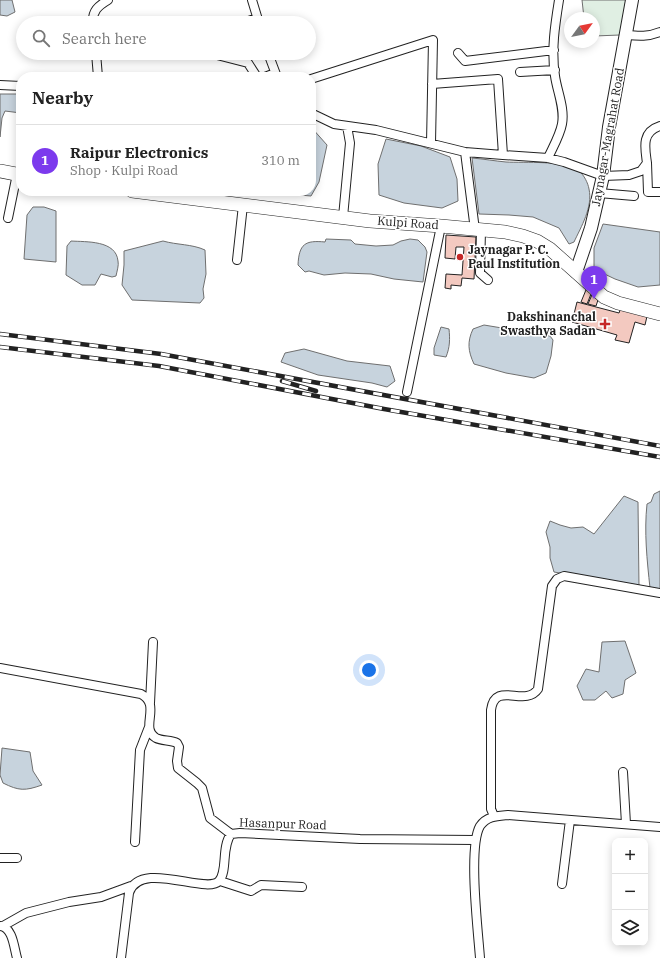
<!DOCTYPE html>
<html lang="en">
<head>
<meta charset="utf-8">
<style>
	:root { --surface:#fff; --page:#f2f2f2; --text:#222; --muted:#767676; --line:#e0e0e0; --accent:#7c3aed }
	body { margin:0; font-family:"IBM Plex Serif",serif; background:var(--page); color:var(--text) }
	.controls { position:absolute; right:12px; bottom:12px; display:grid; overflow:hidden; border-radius:8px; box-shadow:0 2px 10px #0003 }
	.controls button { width:36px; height:36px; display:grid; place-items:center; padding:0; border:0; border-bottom:1px solid var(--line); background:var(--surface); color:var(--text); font:20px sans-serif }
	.compass { position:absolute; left:564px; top:12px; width:36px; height:36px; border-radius:50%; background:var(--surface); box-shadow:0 2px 10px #0003; rotate:57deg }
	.you { position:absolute; left:369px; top:670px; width:14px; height:14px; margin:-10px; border:3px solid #fff; border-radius:50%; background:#1a73e8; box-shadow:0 0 0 6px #1a73e833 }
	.badge { display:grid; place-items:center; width:26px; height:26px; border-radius:50%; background:var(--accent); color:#fff; font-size:13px; font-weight:700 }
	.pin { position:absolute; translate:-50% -33px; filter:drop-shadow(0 1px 2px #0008) }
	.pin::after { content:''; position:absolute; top:21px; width:14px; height:12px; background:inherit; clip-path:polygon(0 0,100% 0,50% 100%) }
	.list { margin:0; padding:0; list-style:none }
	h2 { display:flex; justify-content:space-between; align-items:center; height:52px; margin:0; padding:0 16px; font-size:17px }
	h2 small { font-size:13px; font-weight:400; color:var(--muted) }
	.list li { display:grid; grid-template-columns:26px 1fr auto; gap:12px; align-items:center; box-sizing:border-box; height:72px; padding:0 16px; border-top:1px solid var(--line) }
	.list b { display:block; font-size:15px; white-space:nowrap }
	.list p { margin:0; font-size:13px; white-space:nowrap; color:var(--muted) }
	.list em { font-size:13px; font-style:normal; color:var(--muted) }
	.icon { flex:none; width:22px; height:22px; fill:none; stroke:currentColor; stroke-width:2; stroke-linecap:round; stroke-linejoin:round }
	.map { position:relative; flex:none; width:660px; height:958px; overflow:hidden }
	.search { position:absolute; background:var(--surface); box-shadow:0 2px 10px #0003; left:16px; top:16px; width:300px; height:44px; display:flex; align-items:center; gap:10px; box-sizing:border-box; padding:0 14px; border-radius:22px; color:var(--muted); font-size:15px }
	.panel { position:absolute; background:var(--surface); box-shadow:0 2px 10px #0003; left:16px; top:72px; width:300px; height:124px; border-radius:16px }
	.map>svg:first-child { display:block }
	.green { fill:#e0efe3; stroke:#6f6f6f }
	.water { fill:#c7d3dd; stroke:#6f6f6f }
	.building { fill:#f3c9c0; stroke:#222 }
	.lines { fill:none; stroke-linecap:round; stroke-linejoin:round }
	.minor-casing { stroke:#222; stroke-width:10 }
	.secondary-casing { stroke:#222; stroke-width:14 }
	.primary-casing { stroke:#222; stroke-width:14 }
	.minor { stroke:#fff; stroke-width:8 }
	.secondary { stroke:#fff; stroke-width:12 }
	.primary { stroke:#fff; stroke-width:13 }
	.rail-casing { stroke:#222; stroke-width:4.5 }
	.rail { stroke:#fff; stroke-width:3; stroke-dasharray:9; stroke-linecap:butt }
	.poi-dot { fill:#c62828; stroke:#fff; stroke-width:1.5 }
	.labels { text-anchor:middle; stroke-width:3; stroke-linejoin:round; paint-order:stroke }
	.street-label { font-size:12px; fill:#222; stroke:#fff }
	.poi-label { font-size:12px; font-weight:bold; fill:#222; stroke:#fff; text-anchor:start }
</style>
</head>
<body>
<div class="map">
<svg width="660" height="958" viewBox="0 0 660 958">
	<rect width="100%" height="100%" fill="#fff"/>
	<path class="green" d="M582,0H626L620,35L594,36V18H584Z"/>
	<path class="water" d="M0,0H12L15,12L7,16L0,15Z
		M0,94H21V113L5,111L2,118L0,137Z
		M311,127L327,145L319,182L311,196L253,191H311Z
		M386,139L421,146L450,157L457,179L458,201L442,208L404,203L379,195L378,164Z
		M472,158C484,159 495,161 506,162C524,163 566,160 579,171C584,175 588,183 589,189C593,207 581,227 574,242L569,244L559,228L533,217L509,215L479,214Z
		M33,207H44L56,211V262L24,259L27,215Z
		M603,224L660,232V285L638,287L615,279L594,269V248Z
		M326,239L351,240L355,244L376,246L393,245L401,241L410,239L418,240L425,247L427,252L423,282L394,279L371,274L345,273L324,275L309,271L305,272L298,265C299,244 305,240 325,242Z
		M71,241C86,242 116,240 118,261C119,265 117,271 116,276L112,277L101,274L95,285H82L66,275L67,246Z
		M163,241C177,245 192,244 205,250L206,274L203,289L204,298L200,303L132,300L122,285L124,265V251Z
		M484,325L550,336L553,340L551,356L546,373L534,378L506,373L474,364C468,351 467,342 473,329Z
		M441,327L449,329C450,339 450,347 446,357L434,355V348Z
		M304,349L347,361L390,366L395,381L387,387L372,383L318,375L281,362L285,353Z
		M660,491V590L650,588C647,560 644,532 647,504L651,502L654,494Z
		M624,496L638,502L639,587L554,572L550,558V547L546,532L550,521L560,525L571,528L583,527L594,534Z
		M625,641L636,673L625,680L623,694L612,698L606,691L595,700H583L577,686L586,669L599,672L602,642Z
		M2,748L30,752L33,771L42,785C25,791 19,791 3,783L0,775Z"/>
	<path class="building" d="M446,235L476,237L474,279L462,278L461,286L451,285V289L445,288L446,274L462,275L464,247H456L455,259L445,258Z
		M588,285L593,289L587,304L581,302Z
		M594,290L600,294L596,306L588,304Z
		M577,302L619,313L622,305L648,312L645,325L635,322L629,343L615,340L617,335L572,322Z"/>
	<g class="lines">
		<g class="minor-casing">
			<path id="minor" d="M252,0L259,23
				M93,23C92,11 98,6 108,0
				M243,23L257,18
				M626,35C638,36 648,37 660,32
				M96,53L98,77
				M209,53L248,63L257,77
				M268,53L277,77
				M458,53L465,61L554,50
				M520,72L555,70
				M265,77L275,73
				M311,79L433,40L431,143
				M432,84L498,79L503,155
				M0,85L21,86
				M311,113L334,124L376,130L465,152L503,155L548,158L564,162L603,176L629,175L641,171L647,163C645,148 641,132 660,126
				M465,152L475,230
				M548,158C553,147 560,135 562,124C565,108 557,91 555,76C551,50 555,25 559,0
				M647,163L648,192H660
				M599,193L634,196
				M343,217L350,143L347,126
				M8,218L17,174
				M481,230L480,273L488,280
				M237,260L243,205
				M407,392L441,226
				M0,668L141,694C162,705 139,728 156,738C162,741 171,740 177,743L179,747L177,761L178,768L197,783L202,788L210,818L231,834
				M150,703L153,642
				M623,772L626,824
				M494,816L491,809V710C495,680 525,708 538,689L552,586L557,579L564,576L660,593
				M135,842L140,750L149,727
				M0,858H17
				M220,881L251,891L261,885L302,887
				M562,884L570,820
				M0,926C13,927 14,948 17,958
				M3,926L26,913L69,902L101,897L131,886
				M121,958L129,893C140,859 206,895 219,881C228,871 221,847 231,834L240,833L360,839L475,840
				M480,958C478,931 468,847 480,826C487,816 497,816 508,815L660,827"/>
		</g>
		<g class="secondary-casing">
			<path id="secondary" d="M576,272L591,228L603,176L609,127L632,0"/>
		</g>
		<g class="primary-casing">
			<path id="primary" d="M0,171L21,175
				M132,191L370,221L441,226L505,232L523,236L537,241L550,249L604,297L618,303L660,314"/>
		</g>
		<use href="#minor" class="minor"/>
		<use href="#secondary" class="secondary"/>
		<use href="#primary" class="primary"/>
		<g class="rail-casing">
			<path id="rail" d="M0,334L161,354L660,446
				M0,347L159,366L384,409L660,457
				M282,381L316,391"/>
		</g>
		<use href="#rail" class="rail"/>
	</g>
	<g class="poi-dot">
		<circle cx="460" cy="257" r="4"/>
		<path d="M603 318h4v4h4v4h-4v4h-4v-4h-4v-4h4z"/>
	</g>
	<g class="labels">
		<g class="street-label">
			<text transform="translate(608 137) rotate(-80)" y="4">Jaynagar-Magrahat Road</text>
			<text transform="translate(408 223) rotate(4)" y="4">Kulpi Road</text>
			<text transform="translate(283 824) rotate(2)" y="4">Hasanpur Road</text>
		</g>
		<g class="poi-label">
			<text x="468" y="254">Jaynagar P. C.<tspan x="468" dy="14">Paul Institution</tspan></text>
			<text x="596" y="321" text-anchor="end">Dakshinanchal<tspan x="596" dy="14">Swasthya Sadan</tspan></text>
		</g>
	</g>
</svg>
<div class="controls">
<button>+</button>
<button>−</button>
<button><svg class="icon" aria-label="layers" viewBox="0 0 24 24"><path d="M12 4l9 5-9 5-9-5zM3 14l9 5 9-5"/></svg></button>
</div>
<svg class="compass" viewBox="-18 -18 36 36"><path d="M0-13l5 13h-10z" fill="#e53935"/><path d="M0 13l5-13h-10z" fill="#767676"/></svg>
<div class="you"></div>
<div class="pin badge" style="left:594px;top:299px">1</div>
<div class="search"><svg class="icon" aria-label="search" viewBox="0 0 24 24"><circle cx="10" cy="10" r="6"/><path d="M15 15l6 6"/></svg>Search here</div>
<section class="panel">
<h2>Nearby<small></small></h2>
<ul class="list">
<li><span class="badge">1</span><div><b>Raipur Electronics</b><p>Shop · Kulpi Road</p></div><em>310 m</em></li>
</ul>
</section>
</div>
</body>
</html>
